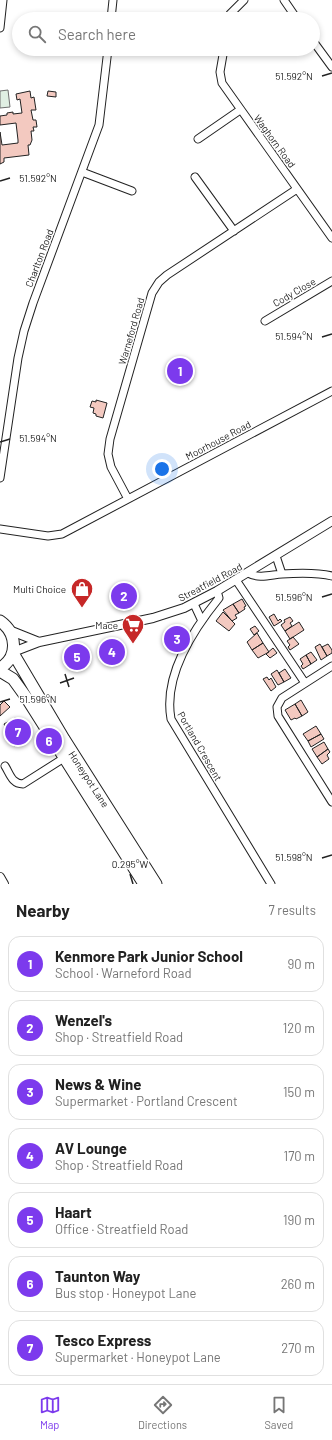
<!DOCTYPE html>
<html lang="en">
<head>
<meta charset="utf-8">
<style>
	:root { --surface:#fff; --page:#f6f6f6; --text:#222; --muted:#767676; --line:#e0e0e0; --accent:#7c3aed }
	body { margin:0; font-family:Barlow,sans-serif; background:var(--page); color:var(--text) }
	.you { position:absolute; left:162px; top:469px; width:14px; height:14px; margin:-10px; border:3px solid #fff; border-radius:50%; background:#1a73e8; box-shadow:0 0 0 6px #1a73e833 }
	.badge { display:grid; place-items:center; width:26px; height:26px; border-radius:50%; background:var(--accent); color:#fff; font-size:13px; font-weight:700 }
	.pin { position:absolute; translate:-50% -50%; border:2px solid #fff; box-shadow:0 1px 4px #0006 }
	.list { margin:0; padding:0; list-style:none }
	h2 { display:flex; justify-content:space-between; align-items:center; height:52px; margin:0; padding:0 16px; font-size:17px }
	h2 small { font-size:13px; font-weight:400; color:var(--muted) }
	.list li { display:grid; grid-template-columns:26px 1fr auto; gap:12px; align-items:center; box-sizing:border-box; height:56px; margin:0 8px 8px; padding:0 8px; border:1px solid var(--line); border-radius:12px }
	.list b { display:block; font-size:15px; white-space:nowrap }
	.list p { margin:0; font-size:13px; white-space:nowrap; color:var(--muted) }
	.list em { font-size:13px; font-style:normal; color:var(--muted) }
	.icon { flex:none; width:22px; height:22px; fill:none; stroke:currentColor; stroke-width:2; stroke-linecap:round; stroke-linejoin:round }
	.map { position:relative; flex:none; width:332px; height:884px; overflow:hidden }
	.search { position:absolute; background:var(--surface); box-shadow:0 2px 6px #0003; left:12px; right:12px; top:12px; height:44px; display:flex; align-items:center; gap:10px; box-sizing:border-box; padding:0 14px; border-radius:22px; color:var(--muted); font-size:15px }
	.sheet { height:500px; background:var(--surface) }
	nav { display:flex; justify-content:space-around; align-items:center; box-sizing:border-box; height:56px; border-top:1px solid var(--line); background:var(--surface); font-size:11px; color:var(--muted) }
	nav a { display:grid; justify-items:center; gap:2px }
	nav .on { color:var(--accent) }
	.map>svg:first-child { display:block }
	.green { fill:#e0efe3; stroke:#6f6f6f }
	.building { fill:#f3c9c0; stroke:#222 }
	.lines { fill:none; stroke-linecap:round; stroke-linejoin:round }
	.minor-casing { stroke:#222; stroke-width:9 }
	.tertiary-casing { stroke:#222; stroke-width:10 }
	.primary-casing { stroke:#222; stroke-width:13 }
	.minor { stroke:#fff; stroke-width:7 }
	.tertiary { stroke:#fff; stroke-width:8 }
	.primary { stroke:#fff; stroke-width:11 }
	.ticks { fill:none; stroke:#222; stroke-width:1.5 }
	.labels { text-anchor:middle; stroke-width:3; stroke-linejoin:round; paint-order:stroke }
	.street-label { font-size:10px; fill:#222; stroke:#fff }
	.poi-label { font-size:10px; fill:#222; stroke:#fff; text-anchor:end }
	.ticks-label { font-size:10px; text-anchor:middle; fill:#222; stroke:#fff; stroke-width:3; stroke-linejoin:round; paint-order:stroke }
</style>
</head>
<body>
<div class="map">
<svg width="332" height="884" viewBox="0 0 332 884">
	<rect width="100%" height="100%" fill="#fff"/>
	<path class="green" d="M8,90L10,107L0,108V91Z"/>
	<path class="building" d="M30,91L31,98L34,97L36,110H31L33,120H36L37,127H33L34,131H31L32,140L30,145H28L29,155L4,158V162L0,164V132L2,145L18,143V140L16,123L0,125V116L7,115V113L13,112V114L22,113L20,99L17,100L16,94Z
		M48,91L56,92V97L47,96Z
		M96,400L107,403L103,418L96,416V414L93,413L94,408L90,407L92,401L96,402Z
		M242,599L246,606L244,607L245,609L239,613L233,604Z
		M233,604L239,613L235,615L237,618L232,621L223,610Z
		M223,612L235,624L229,631L216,621Z
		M274,614L278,621L280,619L282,621L274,626L269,617Z
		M290,617L293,621L290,623L292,626L285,631L281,625L285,622L284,620Z
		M299,622L304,630L290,639L285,631Z
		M255,626L259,631L254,635L250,629Z
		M257,633L263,643L252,650L247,642Z
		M293,637L299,644L290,650L288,647L290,645L287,641Z
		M263,643L269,652L258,658L252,650Z
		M320,644L327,656L321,660L315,647Z
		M328,644L332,650V653L327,656L322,647Z
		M273,648L277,653L270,658L266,654Z
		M311,652L317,660L311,664L306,655Z
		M306,655L311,664L303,669L301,666L303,664L300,659Z
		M285,669L291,678L284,682L279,673Z
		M277,670L284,682L278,685L271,674Z
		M267,677L269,680L271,678L276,687L271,691L263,679Z
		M301,700L308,712L302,716L295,704Z
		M4,701L10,707L0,716V705Z
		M295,704L302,716L296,719L295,718L291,720L285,710Z
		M15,718L20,719L31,736L14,746L6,732L8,731L4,724Z
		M316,726L321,734L308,741L303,734Z
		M321,734L324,739L311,747L308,741Z
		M324,742L328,749L317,757L312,749Z
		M328,749L330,752L327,755L329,759L322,764L317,757Z"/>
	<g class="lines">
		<g class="minor-casing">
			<path id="minor" d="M284,0L297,19
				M111,19L113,0
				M229,19L230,14L244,0
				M0,28L3,0
				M313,41L332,67
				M224,49L220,72L222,83L332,238
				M198,139L240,110
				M82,172L132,191
				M195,177L234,231
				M265,321L332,281
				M0,478L18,358L24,331L33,303L99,125L108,49
				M128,499L111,467L108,454L110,439L152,293L159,282L167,275L297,189
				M0,529L48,536L62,534L332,391
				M276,556L282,574
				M248,573C259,579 270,575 282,574C298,573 316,572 332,576
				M236,580L305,683
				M217,591L219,598C193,630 163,675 171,719L271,884
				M194,604L201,619
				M332,666L282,698L277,707L278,716L332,802
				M5,766C10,774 12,784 23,784L64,758"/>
		</g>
		<g class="tertiary-casing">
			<path id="tertiary" d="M9,630L39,642
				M13,652L39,642L153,618L184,608L217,591L332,521
				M0,877L4,884"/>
		</g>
		<g class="primary-casing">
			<path id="primary" d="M0,621C17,633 19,657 0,668
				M13,653L64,739L156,884
				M0,671L13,679L26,697L144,884"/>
		</g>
		<use href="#minor" class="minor"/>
		<use href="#tertiary" class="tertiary"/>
		<use href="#primary" class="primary"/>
	</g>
	<path class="ticks" d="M322,76L332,73M0,181L10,178M322,337L332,334M0,442L10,439M322,597L332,594M65,674L69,687M60,683L74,678M0,702L10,699M322,858L332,855M130,874L133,884"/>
	<defs>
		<g id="shop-pin" transform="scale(1.15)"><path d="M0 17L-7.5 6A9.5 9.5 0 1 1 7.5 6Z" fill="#c62828" stroke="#fff"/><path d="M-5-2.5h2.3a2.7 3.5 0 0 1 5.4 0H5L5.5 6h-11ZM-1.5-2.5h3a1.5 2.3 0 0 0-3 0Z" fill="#fff"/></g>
		<g id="supermarket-pin" transform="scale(1.15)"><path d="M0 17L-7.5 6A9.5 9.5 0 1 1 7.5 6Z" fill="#c62828" stroke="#fff"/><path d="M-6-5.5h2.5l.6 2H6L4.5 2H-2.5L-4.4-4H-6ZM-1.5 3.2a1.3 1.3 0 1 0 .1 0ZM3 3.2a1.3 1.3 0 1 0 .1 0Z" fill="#fff"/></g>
	</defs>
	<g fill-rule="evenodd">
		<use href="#shop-pin" x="82" y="589"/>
		<use href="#supermarket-pin" x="133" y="625"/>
	</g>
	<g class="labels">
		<g class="street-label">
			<text transform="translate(275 141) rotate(54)" y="4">Waghorn Road</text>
			<text transform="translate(39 258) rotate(-69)" y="4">Charlton Road</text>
			<text transform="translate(294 292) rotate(-30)" y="4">Cody Close</text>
			<text transform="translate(131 331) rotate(-74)" y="4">Warneford Road</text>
			<text transform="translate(218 440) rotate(-28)" y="4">Moorhouse Road</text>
			<text transform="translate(210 582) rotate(-28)" y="4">Streatfield Road</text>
			<text transform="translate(200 746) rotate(60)" y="4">Portland Crescent</text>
			<text transform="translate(89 779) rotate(57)" y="4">Honeypot Lane</text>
		</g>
		<g class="poi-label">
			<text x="66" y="593">Multi Choice</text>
			<text x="118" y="629">Mace</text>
		</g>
	</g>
	<g class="ticks-label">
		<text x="294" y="80">51.592°N</text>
		<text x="38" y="182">51.592°N</text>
		<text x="294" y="340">51.594°N</text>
		<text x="38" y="442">51.594°N</text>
		<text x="294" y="601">51.596°N</text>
		<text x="38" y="703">51.596°N</text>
		<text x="294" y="861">51.598°N</text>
		<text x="130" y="868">0.295°W</text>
	</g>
</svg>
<div class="you"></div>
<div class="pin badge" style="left:180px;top:371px">1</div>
<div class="pin badge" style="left:124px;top:596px">2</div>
<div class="pin badge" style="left:177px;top:639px">3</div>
<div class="pin badge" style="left:112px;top:652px">4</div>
<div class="pin badge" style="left:77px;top:657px">5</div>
<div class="pin badge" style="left:49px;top:741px">6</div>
<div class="pin badge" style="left:18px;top:732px">7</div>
<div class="search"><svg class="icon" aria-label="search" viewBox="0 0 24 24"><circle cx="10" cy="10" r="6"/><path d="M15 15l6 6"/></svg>Search here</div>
</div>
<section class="sheet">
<h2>Nearby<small>7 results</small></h2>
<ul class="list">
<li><span class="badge">1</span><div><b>Kenmore Park Junior School</b><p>School · Warneford Road</p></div><em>90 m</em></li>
<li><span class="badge">2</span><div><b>Wenzel's</b><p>Shop · Streatfield Road</p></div><em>120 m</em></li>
<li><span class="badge">3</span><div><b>News &amp; Wine</b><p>Supermarket · Portland Crescent</p></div><em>150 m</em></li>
<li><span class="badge">4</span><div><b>AV Lounge</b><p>Shop · Streatfield Road</p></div><em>170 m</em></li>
<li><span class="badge">5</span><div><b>Haart</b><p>Office · Streatfield Road</p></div><em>190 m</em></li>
<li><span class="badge">6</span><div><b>Taunton Way</b><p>Bus stop · Honeypot Lane</p></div><em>260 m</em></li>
<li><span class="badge">7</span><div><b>Tesco Express</b><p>Supermarket · Honeypot Lane</p></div><em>270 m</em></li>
</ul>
</section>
<nav>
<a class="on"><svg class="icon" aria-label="map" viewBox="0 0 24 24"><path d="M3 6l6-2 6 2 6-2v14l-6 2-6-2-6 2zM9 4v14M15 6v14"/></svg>Map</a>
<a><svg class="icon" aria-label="directions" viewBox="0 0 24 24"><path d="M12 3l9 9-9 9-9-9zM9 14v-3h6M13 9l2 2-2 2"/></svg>Directions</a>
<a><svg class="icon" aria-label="saved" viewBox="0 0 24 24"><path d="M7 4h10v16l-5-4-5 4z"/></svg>Saved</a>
</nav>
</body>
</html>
